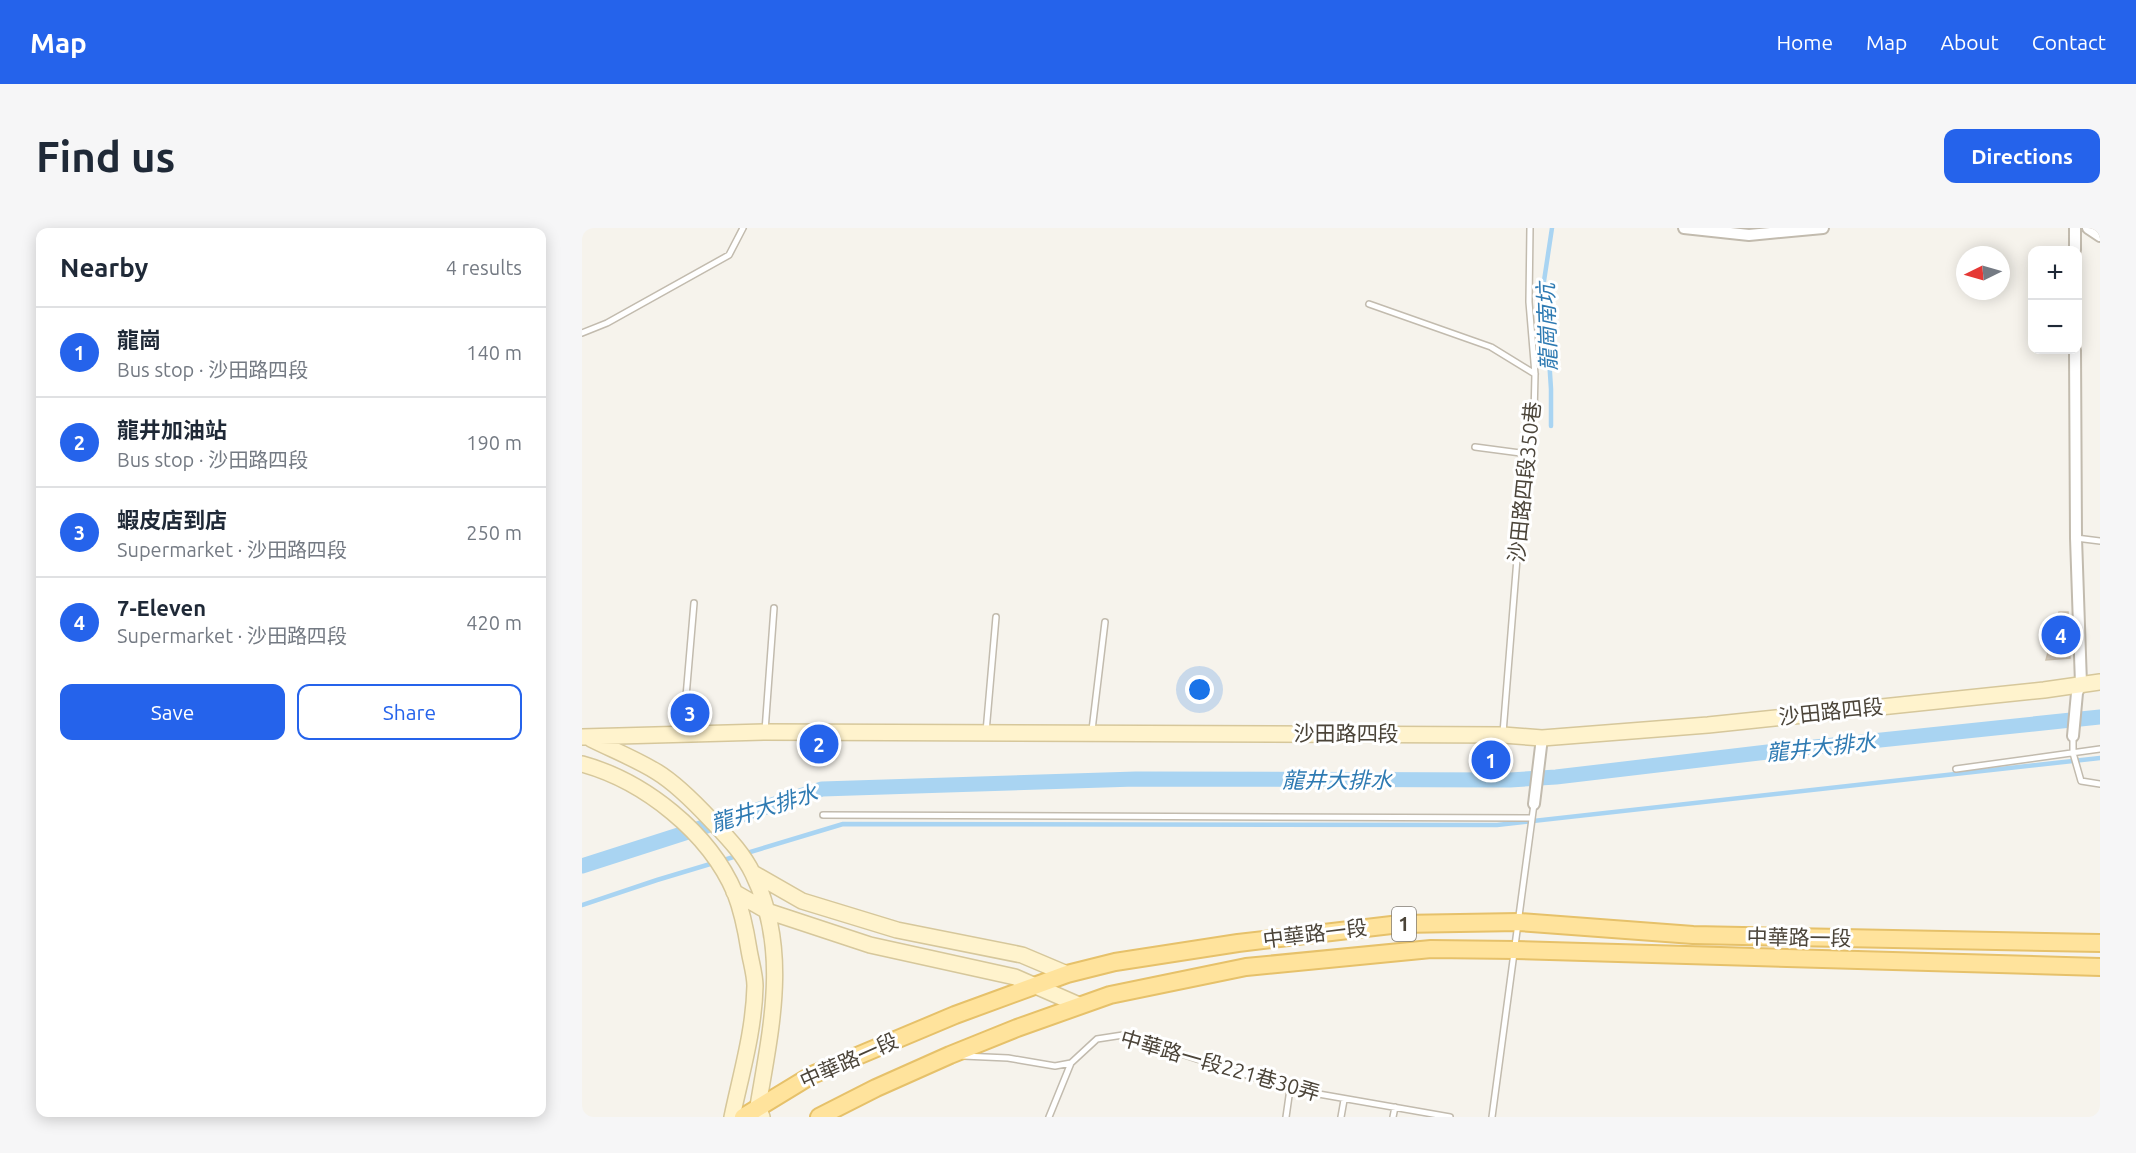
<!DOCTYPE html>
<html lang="en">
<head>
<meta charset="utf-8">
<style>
	:root { --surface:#fff; --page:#f6f6f7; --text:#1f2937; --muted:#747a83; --line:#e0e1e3; --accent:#2563eb }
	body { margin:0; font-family:Ubuntu,"Noto Sans TC",sans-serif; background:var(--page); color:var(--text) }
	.controls { position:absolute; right:18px; top:18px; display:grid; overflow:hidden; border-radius:12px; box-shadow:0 3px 15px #0003 }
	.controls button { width:54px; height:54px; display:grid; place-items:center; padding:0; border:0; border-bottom:2px solid var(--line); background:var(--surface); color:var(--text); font:30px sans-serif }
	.compass { position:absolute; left:1374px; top:18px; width:54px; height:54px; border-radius:50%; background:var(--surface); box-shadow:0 3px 15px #0003; rotate:265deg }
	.you { position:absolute; left:618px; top:462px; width:21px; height:21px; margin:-15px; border:4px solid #fff; border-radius:50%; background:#1a73e8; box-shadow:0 0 0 9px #1a73e833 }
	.badge { display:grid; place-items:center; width:39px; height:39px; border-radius:50%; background:var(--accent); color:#fff; font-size:20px; font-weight:700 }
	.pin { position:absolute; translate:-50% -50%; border:3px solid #fff; box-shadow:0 2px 6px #0006 }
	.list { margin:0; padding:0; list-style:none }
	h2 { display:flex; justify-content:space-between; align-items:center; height:78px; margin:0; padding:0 24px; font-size:26px }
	h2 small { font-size:20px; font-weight:400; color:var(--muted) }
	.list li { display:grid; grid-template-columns:39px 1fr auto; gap:18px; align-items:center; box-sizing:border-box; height:90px; padding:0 24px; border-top:2px solid var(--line) }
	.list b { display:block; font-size:22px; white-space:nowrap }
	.list p { margin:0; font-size:20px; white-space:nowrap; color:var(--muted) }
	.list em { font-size:20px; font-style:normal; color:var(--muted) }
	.actions { display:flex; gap:12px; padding:18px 24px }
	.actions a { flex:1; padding:14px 0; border:2px solid var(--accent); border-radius:12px; text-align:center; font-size:21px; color:var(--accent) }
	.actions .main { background:var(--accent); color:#fff }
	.map { position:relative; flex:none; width:1518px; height:889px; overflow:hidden; border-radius:12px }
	header { display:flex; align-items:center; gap:36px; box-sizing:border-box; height:84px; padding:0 30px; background:var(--accent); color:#fff }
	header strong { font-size:28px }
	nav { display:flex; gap:33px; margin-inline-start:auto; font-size:21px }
	.intro { display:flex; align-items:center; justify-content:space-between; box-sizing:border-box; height:144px; padding:0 36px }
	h1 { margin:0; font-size:42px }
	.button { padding:15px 27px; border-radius:12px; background:var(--accent); color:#fff; font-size:21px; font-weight:700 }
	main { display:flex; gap:36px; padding:0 36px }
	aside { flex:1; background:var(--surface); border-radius:12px; box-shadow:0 3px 15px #0003 }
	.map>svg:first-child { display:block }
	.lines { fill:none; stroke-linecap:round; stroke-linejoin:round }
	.stream { stroke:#a9d4f2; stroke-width:4.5 }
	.canal { stroke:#a9d4f2; stroke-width:15 }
	.building { fill:#d8cfc1; stroke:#d3c7b4; stroke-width:1.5 }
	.lane-casing { stroke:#c2bbae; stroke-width:8 }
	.street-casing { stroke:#c2bbae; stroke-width:14 }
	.secondary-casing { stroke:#d6c79b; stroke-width:18 }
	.primary-casing { stroke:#e6c16a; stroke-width:20 }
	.lane { stroke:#fff; stroke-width:5 }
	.street { stroke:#fff; stroke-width:10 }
	.secondary { stroke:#fff3cd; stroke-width:15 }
	.primary { stroke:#ffe39c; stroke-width:16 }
	.labels { text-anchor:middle; stroke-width:6; stroke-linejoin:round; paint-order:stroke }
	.shield { fill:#fff; stroke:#817c74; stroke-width:1.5 }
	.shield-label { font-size:20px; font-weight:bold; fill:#4b4439 }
	.street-label { font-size:21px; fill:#4b4439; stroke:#fff }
	.water-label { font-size:22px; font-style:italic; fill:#2e7ab2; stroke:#fff }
</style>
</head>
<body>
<header>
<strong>Map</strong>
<nav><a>Home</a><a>Map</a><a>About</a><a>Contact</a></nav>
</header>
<div class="intro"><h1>Find us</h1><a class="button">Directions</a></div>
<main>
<aside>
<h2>Nearby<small>4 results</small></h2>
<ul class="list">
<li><span class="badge">1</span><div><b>龍崗</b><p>Bus stop · 沙田路四段</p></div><em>140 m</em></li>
<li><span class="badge">2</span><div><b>龍井加油站</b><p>Bus stop · 沙田路四段</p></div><em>190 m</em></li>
<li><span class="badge">3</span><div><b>蝦皮店到店</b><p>Supermarket · 沙田路四段</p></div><em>250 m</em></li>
<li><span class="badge">4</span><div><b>7-Eleven</b><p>Supermarket · 沙田路四段</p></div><em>420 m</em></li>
</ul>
<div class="actions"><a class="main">Save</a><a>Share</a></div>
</aside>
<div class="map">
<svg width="1518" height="889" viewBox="0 0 1518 889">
	<rect width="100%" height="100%" fill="#f6f3ec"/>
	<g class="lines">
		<path class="stream" d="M969,198V161L962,53L970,0
			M0,677L75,652L261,596L915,597L1518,530"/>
		<path class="canal" d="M0,638L240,561L554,551L928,552L974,549L1194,523L1518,489"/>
	</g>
	<path class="building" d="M1477,384H1486L1488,430L1464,432Z"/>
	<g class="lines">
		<g class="lane-casing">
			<path id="lane" d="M787,76L909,119L953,146
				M0,105L25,95L147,27L161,0
				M893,219L946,226
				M1494,310L1518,313
				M510,502L523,394
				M183,503L192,380
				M101,504L112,375
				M404,504L414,389
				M921,505L941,256L952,188L953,146L947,74L948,0
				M1491,508V525L1499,553L1518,556
				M1374,541L1518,521
				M241,587L950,590
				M381,828L426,830L473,838L489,835
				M467,889L489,835L515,811L541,807L708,861L868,889
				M704,889L708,861
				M759,889L762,872
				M811,889L813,879
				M910,889L952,576"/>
		</g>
		<g class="street-casing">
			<path id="street" d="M1102,0L1167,7L1241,0
				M1493,0V22
				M1506,0L1518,8
				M1491,508L1495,465L1499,456L1494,310L1493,122
				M952,576L960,510"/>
		</g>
		<g class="secondary-casing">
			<path id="secondary" d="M0,509L183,504L921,507L960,510L1126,497L1462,462L1518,454
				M9,511C31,522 54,531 75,544C93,555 114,576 129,592C145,609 161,625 171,646C208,721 189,800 176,878L180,889
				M0,536C62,553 127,604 153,665C160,683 164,703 167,722C169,734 173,747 173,758C172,803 159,846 150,889
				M171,645L220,673L315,702L440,727L485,746
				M152,664L185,683L288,717L433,749L497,777"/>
		</g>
		<g class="primary-casing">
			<path id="primary" d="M161,889L230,847L373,787L485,746L533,734L656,715L818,696L937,694L1111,707L1518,715
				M237,889L294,860L368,827L435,800L528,767L664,739L849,721L933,722L1518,739"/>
		</g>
		<use href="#lane" class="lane"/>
		<use href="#street" class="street"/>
		<use href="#secondary" class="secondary"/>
		<use href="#primary" class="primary"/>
	</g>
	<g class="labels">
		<rect class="shield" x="810" y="679" width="24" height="34" rx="4.5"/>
		<g class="shield-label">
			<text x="822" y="703">1</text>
		</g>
		<g class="street-label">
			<text transform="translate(943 254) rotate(-84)" y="7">沙田路四段350巷</text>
			<text transform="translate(1249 484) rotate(-6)" y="7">沙田路四段</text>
			<text x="764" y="513">沙田路四段</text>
			<text transform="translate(733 706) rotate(-7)" y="7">中華路一段</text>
			<text transform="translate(1217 710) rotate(1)" y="7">中華路一段</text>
			<text transform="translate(267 833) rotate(-24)" y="7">中華路一段</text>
			<text transform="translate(638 838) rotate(16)" y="7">中華路一段221巷30弄</text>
		</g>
		<g class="water-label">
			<text transform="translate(965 99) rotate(-92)" y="8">龍崗南坑</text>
			<text transform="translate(1239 519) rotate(-6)" y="8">龍井大排水</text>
			<text x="755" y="560">龍井大排水</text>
			<text transform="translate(182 580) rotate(-17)" y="8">龍井大排水</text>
		</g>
	</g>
</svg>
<div class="controls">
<button>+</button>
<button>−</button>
</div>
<svg class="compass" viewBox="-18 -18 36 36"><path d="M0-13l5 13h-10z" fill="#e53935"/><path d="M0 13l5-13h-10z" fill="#747a83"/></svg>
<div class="you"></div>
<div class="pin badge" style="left:909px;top:532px">1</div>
<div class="pin badge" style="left:237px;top:516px">2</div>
<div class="pin badge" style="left:108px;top:485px">3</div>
<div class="pin badge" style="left:1479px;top:407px">4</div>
</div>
</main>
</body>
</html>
